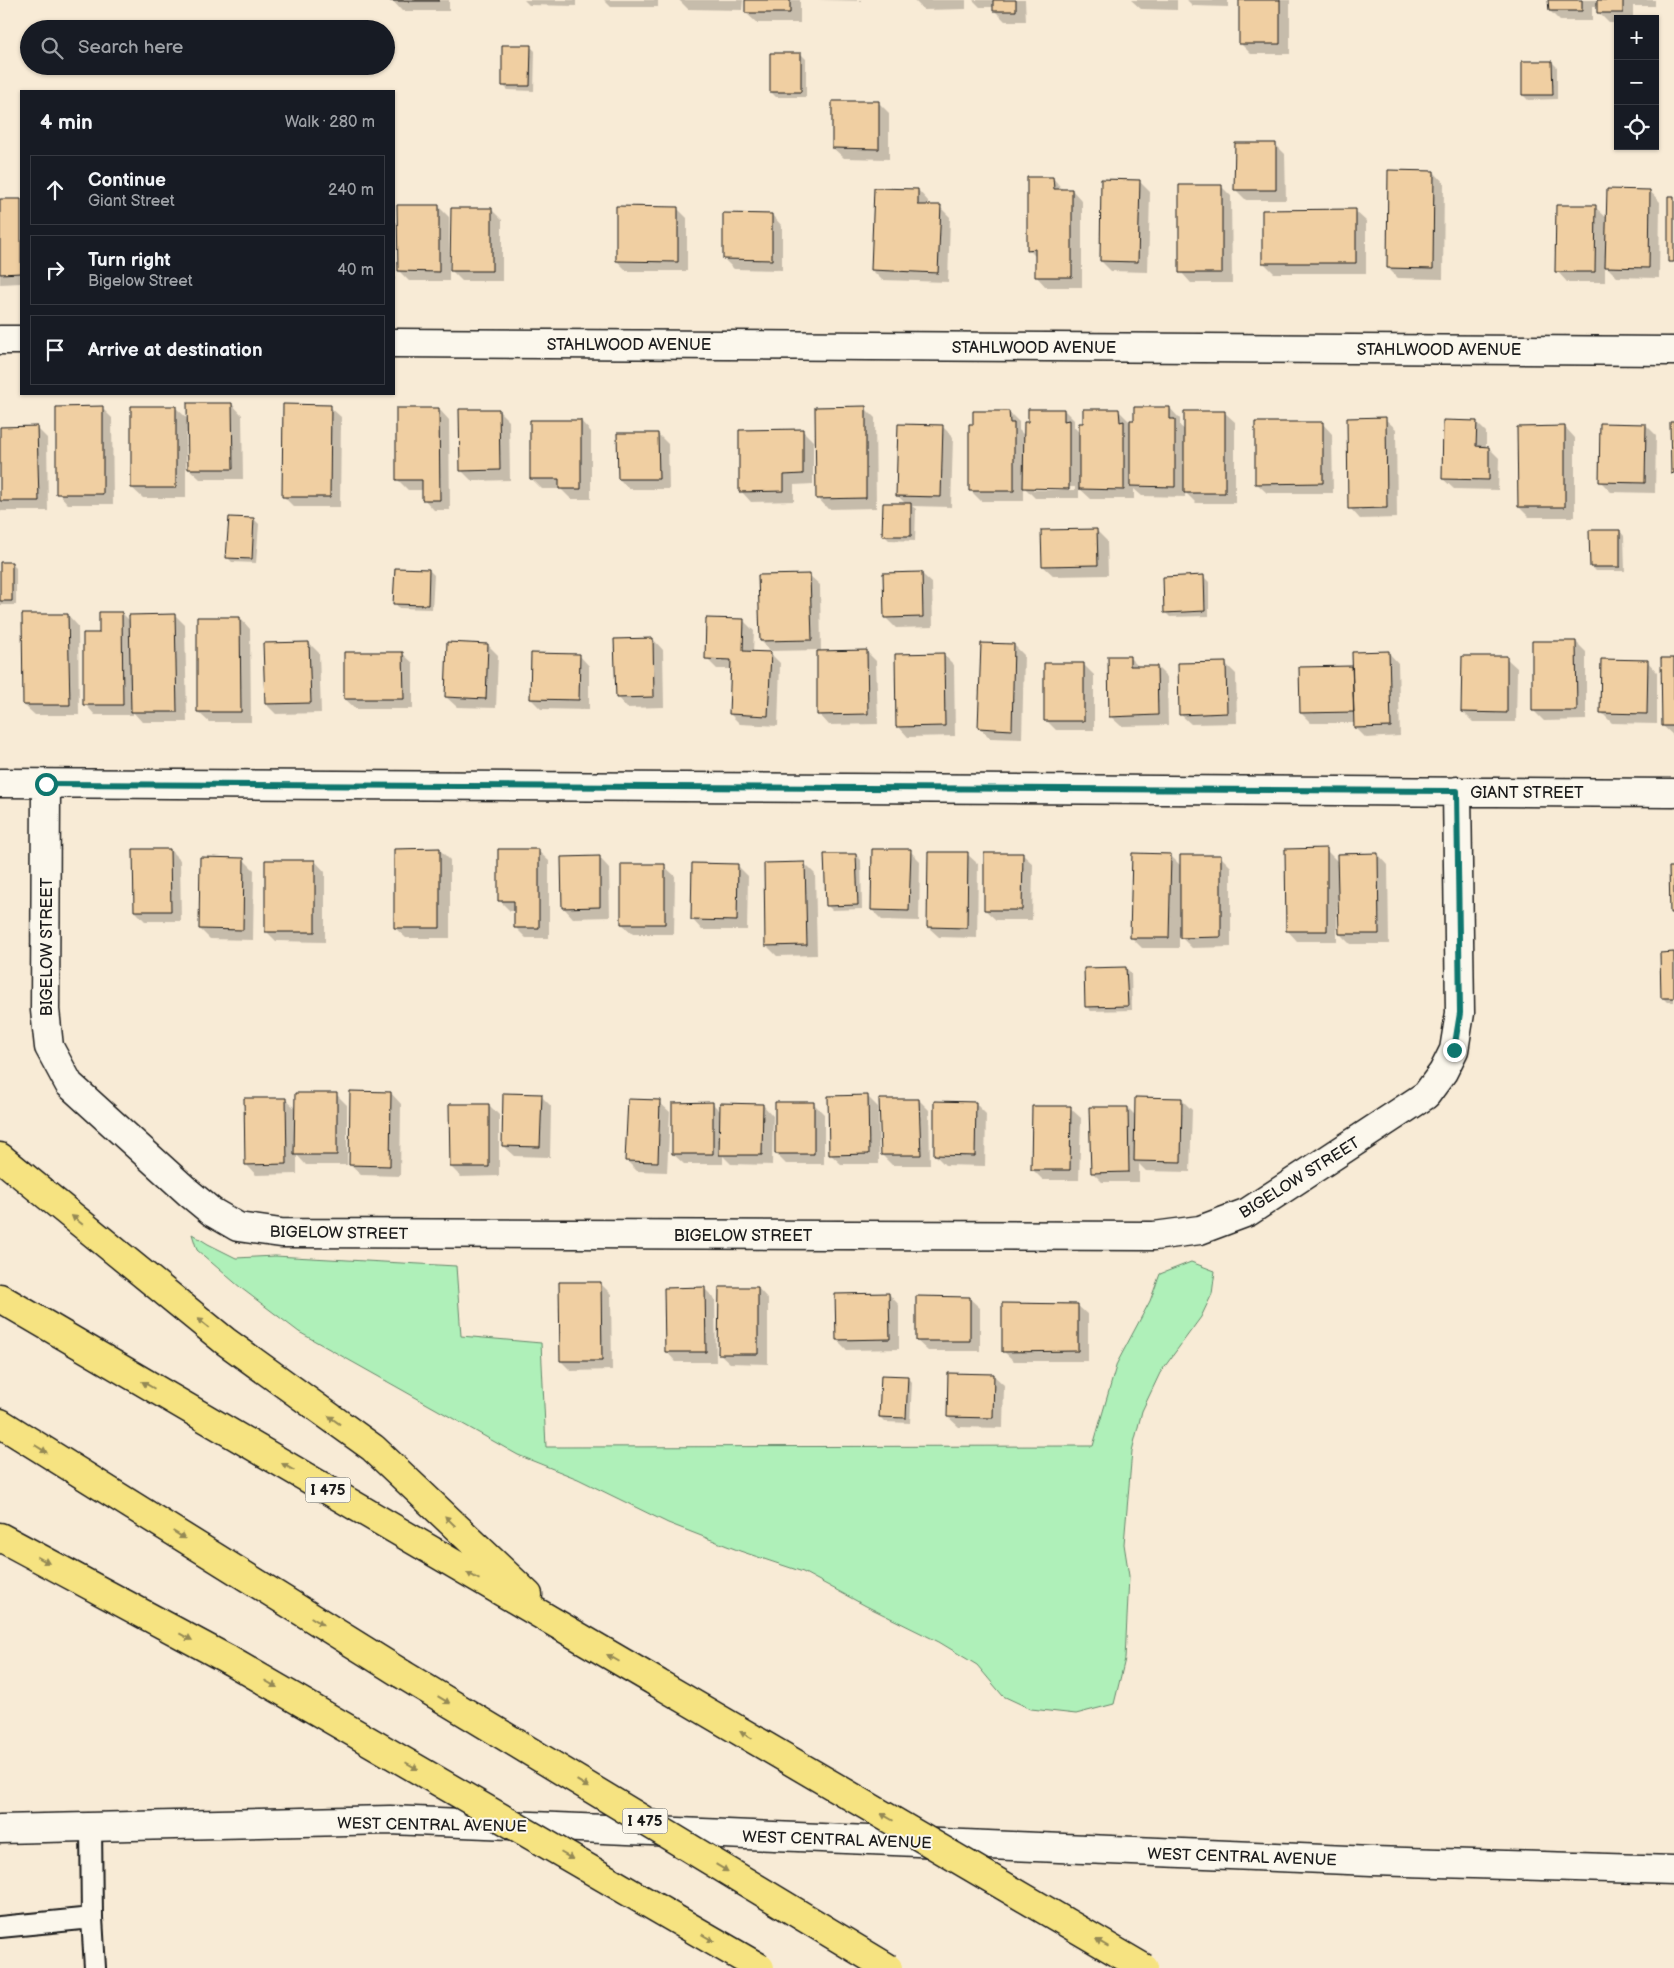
<!DOCTYPE html>
<html lang="en">
<head>
<meta charset="utf-8">
<style>
	:root { --surface:#171b24; --page:#20242c; --text:#f1f3f6; --muted:#9ea1a6; --line:#363941 }
	body { margin:0; font-family:"Balsamiq Sans",sans-serif; background:var(--page); color:var(--text) }
	.controls { position:absolute; right:15px; top:15px; display:grid; overflow:hidden; border-radius:0px; box-shadow:0 1px 4px #0004 }
	.controls button { width:45px; height:45px; display:grid; place-items:center; padding:0; border:0; border-bottom:1px solid var(--line); background:var(--surface); color:var(--text); font:25px sans-serif }
	.stop { position:absolute; width:15px; height:15px; margin:-11px; border:4px solid #0f766e; border-radius:50%; background:#fff }
	.stop.end { background:#0f766e; border-color:#fff; box-shadow:0 1px 5px #0008 }
	.list { margin:0; padding:0; list-style:none }
	h2 { display:flex; justify-content:space-between; align-items:center; height:65px; margin:0; padding:0 20px; font-size:21px }
	h2 small { font-size:16px; font-weight:400; color:var(--muted) }
	.list li { display:grid; grid-template-columns:32px 1fr auto; gap:15px; align-items:center; box-sizing:border-box; height:70px; margin:0 10px 10px; padding:0 10px; border:1px solid var(--line); border-radius:0px }
	.list b { display:block; font-size:19px; white-space:nowrap }
	.list p { margin:0; font-size:16px; white-space:nowrap; color:var(--muted) }
	.list em { font-size:16px; font-style:normal; color:var(--muted) }
	.icon { flex:none; width:28px; height:28px; fill:none; stroke:currentColor; stroke-width:2; stroke-linecap:round; stroke-linejoin:round }
	.map { position:relative; flex:none; width:1674px; height:1968px; overflow:hidden }
	.search { position:absolute; background:var(--surface); box-shadow:0 1px 4px #0004; left:20px; top:20px; width:375px; height:55px; display:flex; align-items:center; gap:12px; box-sizing:border-box; padding:0 18px; border-radius:28px; color:var(--muted); font-size:19px }
	.panel { position:absolute; background:var(--surface); box-shadow:0 1px 4px #0004; left:20px; top:90px; width:375px; height:305px; border-radius:0px }
	.map>svg:first-child { display:block }
	.green { fill:#aff0b9; stroke:#66866a }
	.shadow { fill:#0003; fill-rule:evenodd }
	.building { fill:#f0cfa2; stroke:#1c1c1c }
	.lines { fill:none; stroke-linecap:round; stroke-linejoin:round }
	.service-casing { stroke:#1c1c1c; stroke-width:24 }
	.minor-casing { stroke:#1c1c1c; stroke-width:31 }
	.secondary-casing { stroke:#1c1c1c; stroke-width:31 }
	.motorway-casing { stroke:#1c1c1c; stroke-width:31 }
	.service { stroke:#fbf7ec; stroke-width:20 }
	.minor { stroke:#fbf7ec; stroke-width:28 }
	.secondary { stroke:#fbf7ec; stroke-width:28 }
	.motorway { stroke:#f6e381; stroke-width:28 }
	.motorway-bridge-casing { stroke:#1c1c1c; stroke-width:31; stroke-linecap:butt }
	.motorway-bridge { stroke:#f6e381; stroke-width:28 }
	.oneway { fill:#948954 }
	.route { stroke:#0f766e; stroke-width:6 }
	.labels { text-anchor:middle; stroke-width:4; stroke-linejoin:round; paint-order:stroke }
	.shield { fill:#fbf7ec; stroke:#5f5e5a; stroke-width:1 }
	.shield-label { font-size:15px; font-weight:bold; fill:#1c1c1c }
	.street-label { font-size:16px; fill:#1c1c1c; stroke:#fbf7ec }
</style>
</head>
<body>
<div class="map">
<svg width="1674" height="1968" viewBox="0 0 1674 1968">
	<rect width="100%" height="100%" fill="#f8ebd6"/>
	<filter id="ink" filterUnits="userSpaceOnUse"><feTurbulence type="fractalNoise" baseFrequency=".02" numOctaves="2"/><feDisplacementMap in="SourceGraphic" scale="10" xChannelSelector="R" yChannelSelector="G"/><feConvolveMatrix kernelMatrix="1 2 1 2 8 2 1 2 1" color-interpolation-filters="sRGB"/></filter>
	<g filter="url(#ink)">
		<path class="green" d="M192,1234L208,1244L236,1258L275,1256L456,1266L461,1336L541,1343L546,1447L1093,1446L1117,1363L1150,1301L1160,1274L1191,1262L1215,1271L1212,1294L1201,1317L1160,1373L1142,1411L1132,1451L1124,1544L1129,1576L1125,1659L1114,1704L1076,1714L1031,1709L1003,1696L977,1665L939,1642L866,1606L803,1572L740,1551L668,1523L578,1479L518,1455L299,1332L241,1288L197,1250Z"/>
		<path class="shadow" d="M392,0H449V11H402Z
			M524,0H576V6L529,5Z
			M604,0H658V7H611Z
			M679,0H743L742,10L688,9Z
			M746,0H800V23H757L746,13Z
			M817,0H861V1Z
			M914,0H966V9L924,10Z
			M973,0H1025L1026,21H1005L995,11L994,7H980Z
			M1131,0H1177V10L1141,9Z
			M1187,0H1228V7L1193,6Z
			M1241,0H1321H1290V54H1251L1241,44Z
			M1550,0H1655V6H1633V19H1618V23H1609L1599,13V6H1592V21H1560L1550,11Z
			M530,46L535,51L534,91L508,90L503,85Z
			M801,54L806,59V97H776L771,92Z
			M1552,62L1557,67V99L1528,100L1523,95Z
			M878,102L889,113V159L844,158L833,148Z
			M1275,144L1285,154L1286,200H1246L1236,190Z
			M1434,172L1444,183L1443,279L1398,278L1388,268Z
			M1053,178L1063,190H1072L1082,201V287H1046L1036,276V257L1028,249Z
			M1139,181L1150,192L1148,272L1111,271L1101,261Z
			M1221,186L1231,196L1232,283H1191L1181,272Z
			M918,190L928,201V206L940,207L950,217L948,282L882,280L872,270Z
			M1650,191L1660,202L1659,278L1617,277L1605,265V282H1567L1557,271L1595,207L1608,219Z
			M0,200H21V283L0,284Z
			M438,206L449,217V281H409L399,271Z
			M677,208L687,218V271H627L617,261Z
			M492,210L502,220V281H462L452,271Z
			M1355,211L1366,221V273H1274L1264,263Z
			M394,215V216L395,280H394Z
			M772,215L782,226V270L734,269L724,259Z
			M232,404L242,415L243,479H200L189,469V433H186V498H143L132,488L176,408L189,420Z
			M330,407L341,417L340,507H294L284,497Z
			M102,408L112,418L113,504H68L58,493Z
			M865,408L875,418L876,508L828,509L818,498Z
			M1170,408L1180,419V426L1185,430L1224,412L1235,422V503H1196L1185,492V497L1142,496L1134,489V499H1091L1079,488V498H1035L1024,487V501H981L970,490L1009,412L1019,422V430L1025,436L1064,410L1074,420V427L1080,433L1119,411L1131,423ZM1033,487H1075V490H1033Z
			M439,409L449,420L450,510H434L424,499V490H408L398,480Z
			M498,410L509,421L510,480L472,481L461,470Z
			M1385,419L1396,429L1397,518L1360,519L1350,508Z
			M581,421L591,432V499H571L561,489H542L532,479Z
			M1476,422L1486,432V448H1489L1499,458L1498,490L1454,489L1443,479Z
			M1322,423L1332,434L1333,493H1267L1256,483Z
			M1646,425L1656,435L1655,493L1611,492L1600,481Z
			M942,426L953,437L951,507L912,506L916,509L915,541L889,540L884,535L906,504L897,495Z
			M1565,427L1575,438V517H1529L1519,507Z
			M0,428H37L47,438L48,511H0Z
			M802,430L813,441V484L794,485V501L751,502L741,491Z
			M658,434L668,444L669,489H629L619,479Z
			M254,519L259,524L256,563L232,562L227,557Z
			M1097,531L1107,541L1108,575L1054,576L1043,566Z
			M1620,531L1624,536L1625,571H1596L1591,566Z
			M0,564H12L16,568V605H0Z
			M429,570L434,575L432,609L399,608L395,603Z
			M921,573L932,583L933,627L896,628L885,617Z
			M809,575L820,585L821,652L866,651L876,661L878,724L829,725L819,714L818,650L771,651L761,641Z
			M1204,577L1209,582V616L1170,617L1165,612Z
			M122,613L131,622L175,615L185,625L187,722H142L133,712V715H95L85,704L100,634Z
			M68,615L78,626L79,715H35L24,705Z
			M240,618L250,629L251,722H209L198,712Z
			M743,620L754,631L753,652L770,653L780,663L778,726L740,724L730,714L731,669H717L706,658Z
			M653,639L663,650L664,707L627,708L617,697Z
			M1576,642L1586,652V720L1544,721L1534,711Z
			M309,643L319,653L321,713L276,714L266,704Z
			M488,645L498,655L496,708L457,707L446,697Z
			M1014,645L1024,655L1022,739L990,738L980,728Z
			M1388,652L1398,663L1400,736L1366,738L1355,727V723H1311L1301,713L1300,668L1354,667Z
			M402,653L413,663V709H356L345,699Z
			M579,655L589,666V710L541,709L531,699Z
			M944,655L954,665L955,736L908,737L898,726Z
			M1129,657L1139,667H1157L1167,677L1168,725L1121,726L1110,716Z
			M1506,658L1517,668L1516,722H1473L1463,712Z
			M1674,659V736L1663,726Z
			M1647,661L1657,672V724L1612,723L1601,712Z
			M1225,663L1236,674L1237,723L1191,724L1180,714Z
			M1083,664L1094,675V730H1056L1046,720Z
			M439,849L450,860V938H406L395,928Z
			M170,850L180,860L181,921H145L135,911Z
			M1326,850L1338,862L1378,854L1388,865L1389,944H1350L1340,934L1339,899H1337V941H1297L1287,930Z
			M538,851L549,861V938H526L516,928L515,911H510L500,901Z
			M910,851L920,861L919,921L882,920L872,910Z
			M967,854L978,864L977,938L939,937L928,927Z
			M1022,854L1033,864L1032,920H996L985,910Z
			M856,855L861,860L862,909L832,910L827,905Z
			M1170,855L1181,866L1221,857L1231,867V947L1192,948L1179,935V948H1142L1131,937Z
			M599,857L609,868L610,917L573,918L563,907Z
			M243,859L254,870L253,940L210,939L200,929Z
			M315,861L325,872V942L276,941L266,931Z
			M805,864L815,874L817,955L777,956L767,946Z
			M664,866L675,876L674,934H633L622,924Z
			M738,866L748,876L747,930H702L692,919Z
			M1674,954V1002H1667L1662,997Z
			M1126,968L1131,973L1132,1010L1091,1011L1086,1006Z
			M391,1093L401,1104L400,1176L361,1175L350,1165Z
			M337,1095L347,1105V1165H306L297,1155V1174L256,1175L246,1164L285,1099L296,1109Z
			M541,1096L551,1106L550,1157L514,1156L503,1146Z
			M867,1096L878,1107L879,1164H841L830,1154Z
			M1181,1099L1192,1110L1190,1172L1146,1171L1139,1164V1182H1102L1092,1172L1128,1108L1136,1116Z
			M919,1100L929,1110L930,1165H892L882,1155Z
			M659,1102L670,1112L667,1172L637,1171L627,1161Z
			M712,1103L721,1112L763,1105L773,1116L772,1165L731,1164L723,1156V1164H684L673,1154Z
			M975,1103L986,1114L985,1166L945,1165L935,1155Z
			M814,1104L824,1114V1164H786L776,1154Z
			M489,1105L499,1115V1176L461,1177L451,1167Z
			M1070,1108L1081,1118L1079,1180H1043L1032,1169Z
			M601,1284L611,1294L612,1370L571,1371L561,1361Z
			M758,1288L768,1299V1364L730,1363L719,1353Z
			M705,1289L715,1299L716,1362H676L666,1351Z
			M889,1294L899,1305V1349L847,1350L837,1340Z
			M969,1298L980,1308V1351H928L917,1341Z
			M1077,1305L1088,1315V1361H1014L1003,1351Z
			M993,1375L1004,1385L1003,1428L959,1427L948,1417Z
			M908,1377L912,1382L910,1423L885,1422L880,1417Z"/>
		<path class="building" d="M390,0H439V1H390Z
			M745,0H790V13H745Z
			M993,0H1016V11H993Z
			M1239,0H1280V44H1239Z
			M1548,0H1582V11H1549Z
			M1597,0H1623V13H1597Z
			M502,45H531L530,86H502Z
			M770,53H801V92H770Z
			M1522,61H1552L1553,95H1522Z
			M832,101H879V149L832,148Z
			M1235,143H1276V190H1234Z
			M1388,170L1434,171L1433,269L1387,268Z
			M1027,177H1053L1054,189H1072V277H1035V249L1027,250Z
			M1101,179L1140,180L1138,262L1100,261Z
			M1179,185H1222V273H1179Z
			M874,188L918,189V205H941L938,273L871,270Z
			M1607,189L1650,190L1649,268L1605,267Z
			M1668,196H1674V262H1668Z
			M0,199H21V273L0,274Z
			M397,205H439V272L398,271Z
			M1556,205H1596L1595,272H1555Z
			M616,206L678,207V262L616,261Z
			M451,208H492V271H450Z
			M1356,209V263H1262V210Z
			M723,213L772,214V260L723,259Z
			M187,403H232L233,469H188Z
			M283,404L331,405L330,497H282Z
			M103,406V494H56V407Z
			M131,406H176V488H131Z
			M866,406V498L816,499L815,407Z
			M1134,407H1170V419H1175V487L1130,486V420H1134Z
			M396,408H439L440,500H422V480H396Z
			M459,409H499L500,470L460,471Z
			M1028,409H1064V421L1069,420V489L1023,488L1024,422H1028Z
			M1083,409H1119L1120,422L1124,421V490L1079,489V423H1083Z
			M973,411H1009L1010,423H1014V491H969V424H973Z
			M1184,411H1225V493H1184Z
			M1386,417L1387,508L1348,509L1347,418Z
			M530,420H581V489H559V479H530Z
			M1443,420L1477,421L1476,446L1489,447V480L1442,479Z
			M1255,422H1323V483L1255,484Z
			M1670,422H1674V473L1671,474Z
			M1600,423L1646,424L1645,483L1599,482Z
			M898,424L943,425L941,497L896,496Z
			M37,426L39,501H0V427Z
			M1565,426V507H1518L1517,427Z
			M803,429V474L784,475V491L739,492V430Z
			M617,433H658L659,479H618Z
			M883,503H911V536H882Z
			M229,517L254,518L252,559L226,558Z
			M1097,529L1098,565L1042,566L1041,530Z
			M1589,530H1620V567H1590Z
			M0,562H12V601H0Z
			M395,568L429,569L428,605L393,604Z
			M922,572L923,617L884,618L883,573Z
			M810,574L812,640L760,641L758,575Z
			M1204,575L1205,611L1164,613L1163,577Z
			M99,612H122L123,705H83V633H99Z
			M22,614H68L70,705H23Z
			M175,614L177,712H131L129,615Z
			M197,617H240L241,712H197Z
			M706,618L744,619L743,651L771,652L768,716L729,714L731,660L705,659Z
			M653,638L654,697L616,698L614,639Z
			M1532,641H1576L1577,711H1532Z
			M309,642L311,703L265,704L263,643Z
			M447,642L488,644L486,699L445,697Z
			M981,643L1014,644L1012,730L978,728Z
			M867,650L868,714L817,715V651Z
			M1389,651L1391,727L1354,728L1352,652Z
			M344,652H403L404,699H344Z
			M531,653L580,654L579,700L530,699Z
			M944,653L945,726L896,727L895,654Z
			M1108,656H1130V666H1157L1158,715L1109,717Z
			M1462,656H1507V713L1461,712Z
			M1661,658H1674V726H1662Z
			M1601,659L1648,660L1647,714L1600,713Z
			M1226,662L1227,713L1179,715L1178,663Z
			M1044,663H1084V721H1044Z
			M1352,666L1354,712L1300,713L1299,667Z
			M440,848V928H394V849Z
			M1327,848V931H1286L1285,849Z
			M133,849H170L171,911H134Z
			M498,849H539V928H514V901H498Z
			M872,849H911L909,911L871,910Z
			M928,852H968L967,928L927,927Z
			M984,853H1023L1022,910H984Z
			M1132,853L1171,854L1169,938H1130Z
			M1378,853L1379,934H1339L1337,854Z
			M824,854H856L858,905L826,906Z
			M1180,855H1221V937L1180,938Z
			M600,856V907L562,908L561,857Z
			M200,857L244,858L243,930L199,929Z
			M265,860H315V932H265Z
			M805,862L807,945L765,946L764,863Z
			M692,863L738,864L737,921L691,920Z
			M621,864H665V924H621Z
			M1669,867H1674V913H1670Z
			M1674,952V998H1661L1660,953Z
			M1126,967L1128,1006L1085,1007L1084,968Z
			M350,1091L391,1092L390,1166L349,1165Z
			M295,1093H337V1155H294Z
			M503,1093L542,1094L540,1147L502,1146Z
			M868,1095L869,1154L829,1155L828,1096Z
			M1135,1097L1182,1098L1181,1162L1134,1161Z
			M244,1098H286L287,1164L245,1165Z
			M628,1099L660,1100L658,1162L625,1161Z
			M879,1099H919L921,1155H881Z
			M934,1101L976,1102L975,1156L934,1155Z
			M713,1102V1154H672V1103Z
			M775,1102H814V1154H775Z
			M720,1103L763,1104L762,1155H719Z
			M449,1104H489V1167H450Z
			M1032,1106H1071L1070,1170H1031Z
			M1089,1107H1128L1129,1172L1091,1173Z
			M559,1282H601L602,1361H560Z
			M705,1287L706,1352H665L664,1288Z
			M719,1287H758V1354H718Z
			M889,1293L890,1339L836,1340L835,1294Z
			M916,1296L970,1297V1341H916Z
			M1002,1303L1078,1304V1351L1002,1352Z
			M948,1373L994,1374L993,1418L947,1417Z
			M881,1375L908,1376L906,1418L879,1417Z"/>
		<g class="lines">
			<g class="service-casing">
				<path id="service" d="M92,1918L95,1968
					M0,1927L92,1918L91,1826"/>
			</g>
			<g class="minor-casing">
				<path id="minor" d="M0,340H21
					M394,343L1674,351
					M0,783L1674,793
					M46,784L45,1010L49,1047L69,1084L189,1193L212,1212L238,1227L281,1233L1154,1236L1200,1230L1248,1212L1426,1095L1443,1072L1454,1050L1460,1013L1457,791"/>
			</g>
			<g class="secondary-casing">
				<path id="secondary" d="M0,1829L390,1820L1372,1861L1674,1870"/>
			</g>
			<g class="motorway-casing">
				<path id="motorway" d="M0,1157L225,1341L373,1448L528,1595
					M0,1298L656,1682
					M0,1423L402,1674
					M0,1537L229,1660"/>
			</g>
			<use href="#service" class="service"/>
			<use href="#minor" class="minor"/>
			<use href="#secondary" class="secondary"/>
			<use href="#motorway" class="motorway"/>
			<g class="motorway-bridge-casing">
				<path id="motorway-bridge" d="M229,1660L760,1968
					M402,1674L888,1968
					M656,1682L1144,1968"/>
			</g>
			<use href="#motorway-bridge" class="motorway-bridge"/>
		</g>
		<defs><path id="oneway-solid" d="M-6-.8H1V-3.2L6.5 0L1 3.2V.8H-6Z" transform="scale(1.25)"/></defs>
		<g class="oneway">
			<use href="#oneway-solid" transform="translate(77 1220) rotate(-141)"/>
			<use href="#oneway-solid" transform="translate(203 1323) rotate(-141)"/>
			<use href="#oneway-solid" transform="translate(148 1385) rotate(-150)"/>
			<use href="#oneway-solid" transform="translate(334 1420) rotate(-144)"/>
			<use href="#oneway-solid" transform="translate(41 1449) rotate(32)"/>
			<use href="#oneway-solid" transform="translate(288 1467) rotate(-150)"/>
			<use href="#oneway-solid" transform="translate(450 1521) rotate(-136)"/>
			<use href="#oneway-solid" transform="translate(179 1535) rotate(32)"/>
			<use href="#oneway-solid" transform="translate(43 1560) rotate(28)"/>
			<use href="#oneway-solid" transform="translate(473 1576) rotate(-150)"/>
			<use href="#oneway-solid" transform="translate(317 1621) rotate(32)"/>
			<use href="#oneway-solid" transform="translate(186 1637) rotate(28)"/>
			<use href="#oneway-solid" transform="translate(613 1658) rotate(-150)"/>
			<use href="#oneway-solid" transform="translate(271 1684) rotate(30)"/>
			<use href="#oneway-solid" transform="translate(444 1700) rotate(31)"/>
			<use href="#oneway-solid" transform="translate(746 1735) rotate(-150)"/>
			<use href="#oneway-solid" transform="translate(412 1766) rotate(30)"/>
			<use href="#oneway-solid" transform="translate(583 1784) rotate(31)"/>
			<use href="#oneway-solid" transform="translate(887 1817) rotate(-150)"/>
			<use href="#oneway-solid" transform="translate(567 1856) rotate(30)"/>
			<use href="#oneway-solid" transform="translate(722 1868) rotate(31)"/>
			<use href="#oneway-solid" transform="translate(708 1938) rotate(30)"/>
			<use href="#oneway-solid" transform="translate(1102 1943) rotate(-150)"/>
		</g>
	</g>
	<g class="lines" filter="url(#ink)">
		<path class="route" d="M46,784L1457,791L1460,1013L1454,1050"/>
	</g>
	<g class="labels">
		<g class="shield">
			<rect x="305.5" y="1477.5" width="45" height="25" rx="4"/>
			<rect x="622.5" y="1808.5" width="45" height="25" rx="4"/>
		</g>
		<g class="shield-label">
			<text x="328" y="1495">I 475</text>
			<text x="645" y="1826">I 475</text>
		</g>
		<g class="street-label">
			<text x="629" y="350">STAHLWOOD AVENUE</text>
			<text x="1034" y="353">STAHLWOOD AVENUE</text>
			<text x="1439" y="355">STAHLWOOD AVENUE</text>
			<text x="1527" y="798">GIANT STREET</text>
			<text transform="translate(46 947) rotate(-90)" y="6">BIGELOW STREET</text>
			<text transform="translate(1299 1177) rotate(-32)" y="6">BIGELOW STREET</text>
			<text transform="translate(339 1232) rotate(1)" y="6">BIGELOW STREET</text>
			<text x="743" y="1241">BIGELOW STREET</text>
			<text transform="translate(432 1824) rotate(1)" y="6">WEST CENTRAL AVENUE</text>
			<text transform="translate(837 1839) rotate(2)" y="6">WEST CENTRAL AVENUE</text>
			<text transform="translate(1242 1856) rotate(2)" y="6">WEST CENTRAL AVENUE</text>
		</g>
	</g>
</svg>
<div class="controls">
<button>+</button>
<button>−</button>
<button><svg class="icon" aria-label="locate" viewBox="0 0 24 24"><circle cx="12" cy="12" r="6"/><path d="M12 2v4M12 18v4M2 12h4M18 12h4"/></svg></button>
</div>
<div class="stop" style="left:46px;top:784px"></div>
<div class="stop end" style="left:1454px;top:1050px"></div>
<div class="search"><svg class="icon" aria-label="search" viewBox="0 0 24 24"><circle cx="10" cy="10" r="6"/><path d="M15 15l6 6"/></svg>Search here</div>
<section class="panel">
<h2>4 min<small>Walk · 280 m</small></h2>
<ul class="list">
<li><svg class="icon" aria-label="ahead" viewBox="0 0 24 24"><path d="M12 20V5M6 11l6-6 6 6"/></svg><div><b>Continue</b><p>Giant Street</p></div><em>240 m</em></li>
<li><svg class="icon" aria-label="right" viewBox="0 0 24 24"><path d="M7 20v-9h11M14 6l5 5-5 5"/></svg><div><b>Turn right</b><p>Bigelow Street</p></div><em>40 m</em></li>
<li><svg class="icon" aria-label="arrive" viewBox="0 0 24 24"><path d="M6 21V4h12l-3 4 3 4H6"/></svg><div><b>Arrive at destination</b></div></li>
</ul>
</section>
</div>
</body>
</html>
